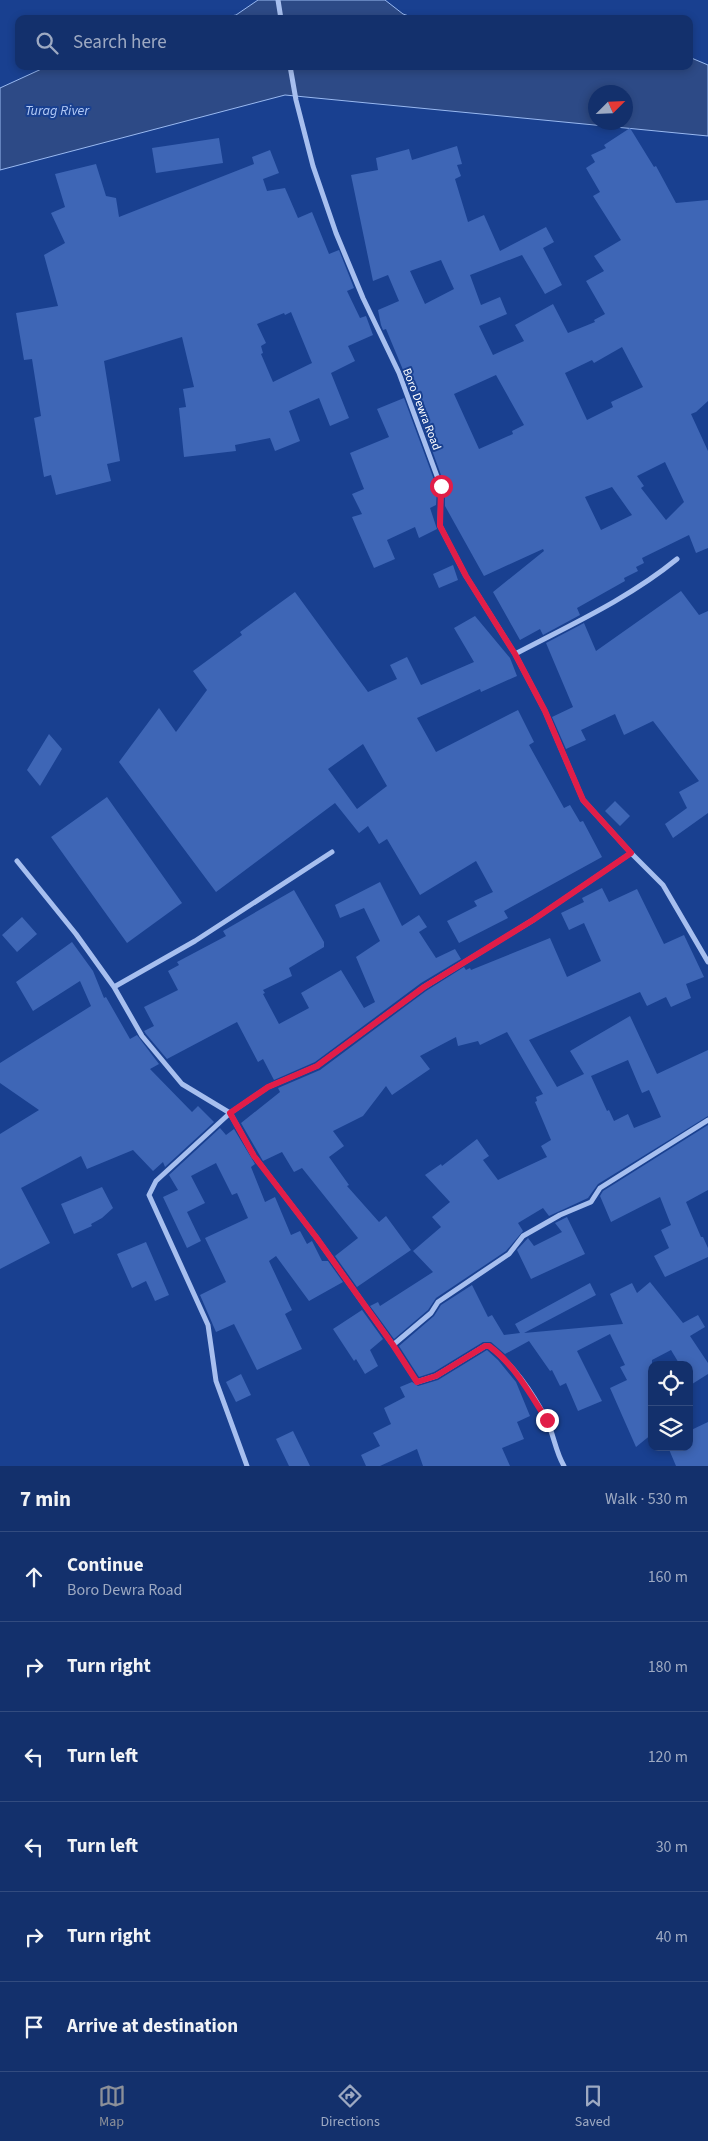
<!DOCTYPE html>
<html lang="en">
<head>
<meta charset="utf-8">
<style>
	:root { --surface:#13306c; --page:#1c3872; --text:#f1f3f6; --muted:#9da9c2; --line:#324b7f; --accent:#8c9099 }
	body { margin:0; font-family:"Source Sans 3",sans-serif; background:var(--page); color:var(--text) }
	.controls { position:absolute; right:15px; bottom:15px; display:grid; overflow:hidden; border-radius:10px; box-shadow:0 2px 8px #0003 }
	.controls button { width:45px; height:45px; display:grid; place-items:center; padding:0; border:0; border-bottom:1px solid var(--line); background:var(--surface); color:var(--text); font:25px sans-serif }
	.compass { position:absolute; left:588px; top:85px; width:45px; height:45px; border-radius:50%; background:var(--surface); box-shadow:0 2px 8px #0003; rotate:66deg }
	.stop { position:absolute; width:15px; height:15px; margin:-11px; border:4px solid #e11d48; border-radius:50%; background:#fff }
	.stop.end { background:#e11d48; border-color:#fff; box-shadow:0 1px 5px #0008 }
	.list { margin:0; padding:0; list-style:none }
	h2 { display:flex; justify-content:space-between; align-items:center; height:65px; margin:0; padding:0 20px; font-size:21px }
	h2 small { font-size:16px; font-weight:400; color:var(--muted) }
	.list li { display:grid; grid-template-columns:32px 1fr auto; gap:15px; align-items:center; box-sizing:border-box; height:90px; padding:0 20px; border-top:1px solid var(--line) }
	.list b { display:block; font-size:19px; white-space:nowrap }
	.list p { margin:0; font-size:16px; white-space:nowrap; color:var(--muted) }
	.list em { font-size:16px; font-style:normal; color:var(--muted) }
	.icon { flex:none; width:28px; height:28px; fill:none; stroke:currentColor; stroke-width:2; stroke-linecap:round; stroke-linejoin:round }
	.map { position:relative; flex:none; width:708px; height:1466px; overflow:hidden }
	.search { position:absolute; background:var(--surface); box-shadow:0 2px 8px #0003; left:15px; right:15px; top:15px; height:55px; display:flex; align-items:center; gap:12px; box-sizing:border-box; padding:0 18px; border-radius:10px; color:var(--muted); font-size:19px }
	.sheet { height:605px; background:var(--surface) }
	nav { display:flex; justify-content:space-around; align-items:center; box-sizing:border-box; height:70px; border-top:1px solid var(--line); background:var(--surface); font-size:14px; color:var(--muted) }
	nav a { display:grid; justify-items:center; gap:2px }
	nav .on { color:var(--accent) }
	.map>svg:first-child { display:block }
	.water { fill:#2d4a86; stroke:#99b9f1; fill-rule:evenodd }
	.building { fill:#3e66b6; fill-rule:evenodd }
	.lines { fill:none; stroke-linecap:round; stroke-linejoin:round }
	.street { stroke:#a7bfef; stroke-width:5 }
	.route { stroke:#e11d48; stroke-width:6 }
	.labels { text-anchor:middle; stroke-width:4; stroke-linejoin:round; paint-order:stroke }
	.street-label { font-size:12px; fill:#fff; stroke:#194090 }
	.water-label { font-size:14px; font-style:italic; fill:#b3caf6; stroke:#194090 }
</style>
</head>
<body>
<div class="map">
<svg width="708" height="1466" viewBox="0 0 708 1466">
	<rect width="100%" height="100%" fill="#194090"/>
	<path class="water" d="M258,0H385L403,14L418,19H215L236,15Z
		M689,57L708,65V136L285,95L0,170V88L48,66H689ZM596,92H626V122H596Z"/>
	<path class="building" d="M630,128L654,167L656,166L676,203L708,200V401L696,412L691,414L708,451V548L696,553L689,535L642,558L644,563L636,567L638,571L624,578L625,581L577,608L580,615L543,635L540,629L520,640L493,592L544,551L543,549L484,576L445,506V486L412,395L413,394L386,329L383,330L381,325L378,310L399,301L388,275L373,281L351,175L378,170L376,158L409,149L412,160L457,146L462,164L457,165L461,176L455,179L468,222L484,215L500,251L546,227L554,242L543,248L562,285L545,294L522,255L470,275L481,305L500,297L507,314L479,326L493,355L524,341L515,325L553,304L568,333L595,322L594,320L605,314L586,281L604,271L594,256L621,240L593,196L600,192L586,168L595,162L591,155L606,148L604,145ZM441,260L454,289L425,304L410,271ZM622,347L643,387L611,402L613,407L587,420L565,373L592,360L594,363ZM496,375L524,425L512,431L513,434L479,449L454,394ZM665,462L684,502L666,520L641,488L644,486L637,476ZM612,487L632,515L601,530L585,497Z
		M219,138L223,163L156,173L152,148Z
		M270,150L279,173L263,179L267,191L285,188L298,218L312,212L329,254L339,250L354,288L347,291L360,318L366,316L373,335L348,346L355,361L331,373L349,418L330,426L319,398L289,411L300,441L275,451L270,438L235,445L236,451L184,457L179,408L186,407L183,389L194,387L182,337L104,361L120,461L107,464L111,481L56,495L51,475L44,477L34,418L41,416L32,359L24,360L16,313L58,306L44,255L65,243L51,213L65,207L55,174L96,164L106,196L116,198L119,217L254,164L252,157ZM291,312L312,363L273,382L261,354L263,353L261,346L266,343L257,324L284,313L285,315Z
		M404,398L437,488L436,505L430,508L437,529L419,538L415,527L387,540L395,559L374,568L352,517L362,514L352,494L364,489L350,453L389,437L377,409Z
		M453,565L458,580L439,588L433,574Z
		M681,591L699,615L708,611V813L673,838L665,824L687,808L679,792L699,781L653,721L624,735L615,714L581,730L586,740L566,749L552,717L573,707L546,643L584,623L596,651Z
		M295,592L368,692L397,679L390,665L407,657L421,685L474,662L454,628L475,616L510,658L517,676L481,692L480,689L417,718L436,752L518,710L534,742L529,745L564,808L570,805L580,822L583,821L602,857L504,911L508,918L459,943L447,921L477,906L474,901L493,892L476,861L420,895L387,839L379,844L368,826L359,833L335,803L216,892L119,762L159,708L176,732L207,690L193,671L242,635L240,632ZM363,744L387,786L357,809L328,769Z
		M49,734L62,749L40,786L27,770Z
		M107,797L182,903L127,943L51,837Z
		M615,801L630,816L620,826L605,811Z
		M380,882L402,926L419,915L427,927L419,932L436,958L455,949L461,959L421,983L315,1062L274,1080L263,1059L258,1062L237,1022L167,1059L146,1034L144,1031L154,1026L144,1007L178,990L168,971L179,965L177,962L226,936L223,931L294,890L324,942V947L289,968L292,976L263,990L265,993L263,994L279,1024L309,1008L301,993L341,970L364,1008L375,1002L356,957L380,941L364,908L340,918L335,905Z
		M602,888L609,902L637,889L664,944L684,935L704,977L686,984L691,998L671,1007L666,997L647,1006L640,992L529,1040L557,1087L584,1074L570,1051L630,1016L657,1074L708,1050V1116L598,1184L588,1198L549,1216L543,1208L518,1223L523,1231L506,1251L436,1298L428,1310L394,1339L370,1306L378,1302L380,1306L433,1272L413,1251L441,1227L432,1217L450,1202L425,1175L441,1164L442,1166L477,1139L489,1156L483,1160L498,1180L547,1157L541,1146L551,1140L535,1102L537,1101L536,1097L543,1094L507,1032L480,1045L478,1041L458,1046L456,1037L420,1056L430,1069L392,1095L386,1086L363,1116L333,1131L344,1146L329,1157L349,1185L347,1186L379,1222L386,1216L411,1250L357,1287L335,1256L358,1238L302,1168L294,1172L282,1152L263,1161L241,1123L280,1092L278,1088L320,1070L426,991L464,967L466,970L470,968L471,970L550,938L567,977L601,961L584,923L569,930L561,913L584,902L582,898ZM628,1060L642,1093L649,1090L661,1117L634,1128L628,1114L614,1121L609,1110L607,1111L591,1076Z
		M22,917L37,934L17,952L2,935Z
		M72,942L93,971L104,998L106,997L130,1039L137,1035L159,1064L150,1069L192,1112L198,1106L214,1122L165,1167L163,1162L153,1171L133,1150L87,1169L81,1156L21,1188L50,1243L0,1269V1134L39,1110L0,1083V1063L91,1006L80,981L33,1011L16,982Z
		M708,1125V1190L686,1202L701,1237H703L708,1248V1257L665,1277L654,1256L669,1248L661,1230L671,1225L660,1197L611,1222L600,1196L603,1191Z
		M220,1128L226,1135L234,1129L255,1164L251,1167L265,1202L275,1197L291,1235L300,1231L307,1244L312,1241L322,1261H328L343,1282L309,1301L276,1256L269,1261L292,1310L285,1314L302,1349L257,1370L234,1324L216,1332L200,1295L226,1282L205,1238L248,1218L237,1193L232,1195L216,1163L191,1176L205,1203L187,1212L201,1241L187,1248L163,1197L178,1190L169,1175Z
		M102,1187L113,1208L102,1218L91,1224L92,1226L74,1234L61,1204Z
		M567,1217L585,1254L531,1279L517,1250L528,1238L534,1246L562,1232L555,1223Z
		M146,1242L169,1295L155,1301L146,1281L132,1288L117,1254Z
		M650,1282L683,1323L698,1315L705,1327L690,1336L708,1363V1374L689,1386V1365H680L671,1350L652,1360V1434L636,1447L610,1388L627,1380L620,1367L625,1365L610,1334L577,1351L602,1401L578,1411L566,1383L560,1386L552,1370L550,1371L529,1341L505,1354L491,1342H483L434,1372L419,1377L399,1346L434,1316L441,1305L472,1285L488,1317L492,1315L504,1335L520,1333L515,1324L590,1283L596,1295L524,1333L623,1324L610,1294L632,1283L637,1293Z
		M362,1310L383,1339L370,1350L378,1366L365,1374L356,1359L354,1361L333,1329Z
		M487,1350L498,1360L516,1382L530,1416L517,1422L524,1439L502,1448L510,1466H423L417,1449L380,1466H366L361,1455L380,1446L373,1433L391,1424L384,1408L405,1397L400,1387L412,1382L418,1386L438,1380Z
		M241,1374L251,1395L236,1402L226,1382Z
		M708,1422V1466H676L668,1447H689V1431Z
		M293,1431L310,1466H289L276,1439Z"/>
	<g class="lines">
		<path class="street" d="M278,0L281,19
			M290,66L296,100L313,166L336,233L363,298L399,373L441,487L440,526L466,576L515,654L545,711L583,800L631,853L663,885L708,962
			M515,654C570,625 628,599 677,559
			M17,861L76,934L114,987L142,1036L182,1084L230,1113L254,1156L316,1237L393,1345L417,1382L436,1376L485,1346H489C512,1363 533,1393 546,1419C554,1434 555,1451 564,1466
			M114,987L195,941L332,852
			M393,1345L431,1313L438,1302L509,1254L523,1236L560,1215L591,1202L600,1188L708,1120
			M247,1466L216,1381L208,1325L149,1195L156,1181L230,1113L268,1087L317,1066L424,987L533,920L631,853"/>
	</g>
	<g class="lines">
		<path class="route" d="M441,486L440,526L466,576L515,654L545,711L583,800L631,853L533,920L424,987L317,1066L268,1087L230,1113L254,1156L316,1237L393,1345L417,1382L436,1376L485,1346H489C514,1364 530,1394 547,1420"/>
	</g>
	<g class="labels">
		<g class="street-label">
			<text transform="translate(422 409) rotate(69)" y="4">Boro Dewra Road</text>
		</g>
		<g class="water-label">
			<text x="57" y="115">Turag River</text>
		</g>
	</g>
</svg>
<div class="controls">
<button><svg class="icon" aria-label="locate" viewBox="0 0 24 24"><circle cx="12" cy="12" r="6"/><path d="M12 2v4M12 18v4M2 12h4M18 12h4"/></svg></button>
<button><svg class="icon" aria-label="layers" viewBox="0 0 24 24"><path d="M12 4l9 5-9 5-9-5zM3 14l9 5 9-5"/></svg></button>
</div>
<svg class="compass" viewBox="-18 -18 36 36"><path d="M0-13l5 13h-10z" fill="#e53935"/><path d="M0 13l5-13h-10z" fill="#9da9c2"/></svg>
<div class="stop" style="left:441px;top:486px"></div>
<div class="stop end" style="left:547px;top:1420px"></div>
<div class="search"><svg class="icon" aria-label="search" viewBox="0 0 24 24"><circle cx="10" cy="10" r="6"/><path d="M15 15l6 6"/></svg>Search here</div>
</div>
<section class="sheet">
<h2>7 min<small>Walk · 530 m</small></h2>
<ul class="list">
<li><svg class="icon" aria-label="ahead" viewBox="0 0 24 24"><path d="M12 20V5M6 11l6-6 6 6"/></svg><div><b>Continue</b><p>Boro Dewra Road</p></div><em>160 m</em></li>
<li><svg class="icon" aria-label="right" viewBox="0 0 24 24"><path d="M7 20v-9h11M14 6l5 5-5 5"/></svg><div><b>Turn right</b></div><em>180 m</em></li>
<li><svg class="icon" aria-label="left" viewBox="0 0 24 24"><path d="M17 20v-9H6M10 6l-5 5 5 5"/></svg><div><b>Turn left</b></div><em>120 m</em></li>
<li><svg class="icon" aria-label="left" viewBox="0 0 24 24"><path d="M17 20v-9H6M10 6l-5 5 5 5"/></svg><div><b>Turn left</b></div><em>30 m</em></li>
<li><svg class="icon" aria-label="right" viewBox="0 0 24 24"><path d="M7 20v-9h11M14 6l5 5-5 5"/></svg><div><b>Turn right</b></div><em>40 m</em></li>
<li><svg class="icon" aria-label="arrive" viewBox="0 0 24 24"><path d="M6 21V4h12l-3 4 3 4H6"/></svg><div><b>Arrive at destination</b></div></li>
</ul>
</section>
<nav>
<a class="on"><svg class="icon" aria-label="map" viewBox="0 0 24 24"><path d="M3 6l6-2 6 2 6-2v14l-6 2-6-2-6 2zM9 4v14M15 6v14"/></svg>Map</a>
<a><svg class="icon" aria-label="directions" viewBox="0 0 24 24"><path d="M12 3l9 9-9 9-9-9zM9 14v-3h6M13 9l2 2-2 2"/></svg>Directions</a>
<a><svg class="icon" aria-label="saved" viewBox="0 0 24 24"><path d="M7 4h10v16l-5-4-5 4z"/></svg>Saved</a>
</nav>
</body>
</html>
